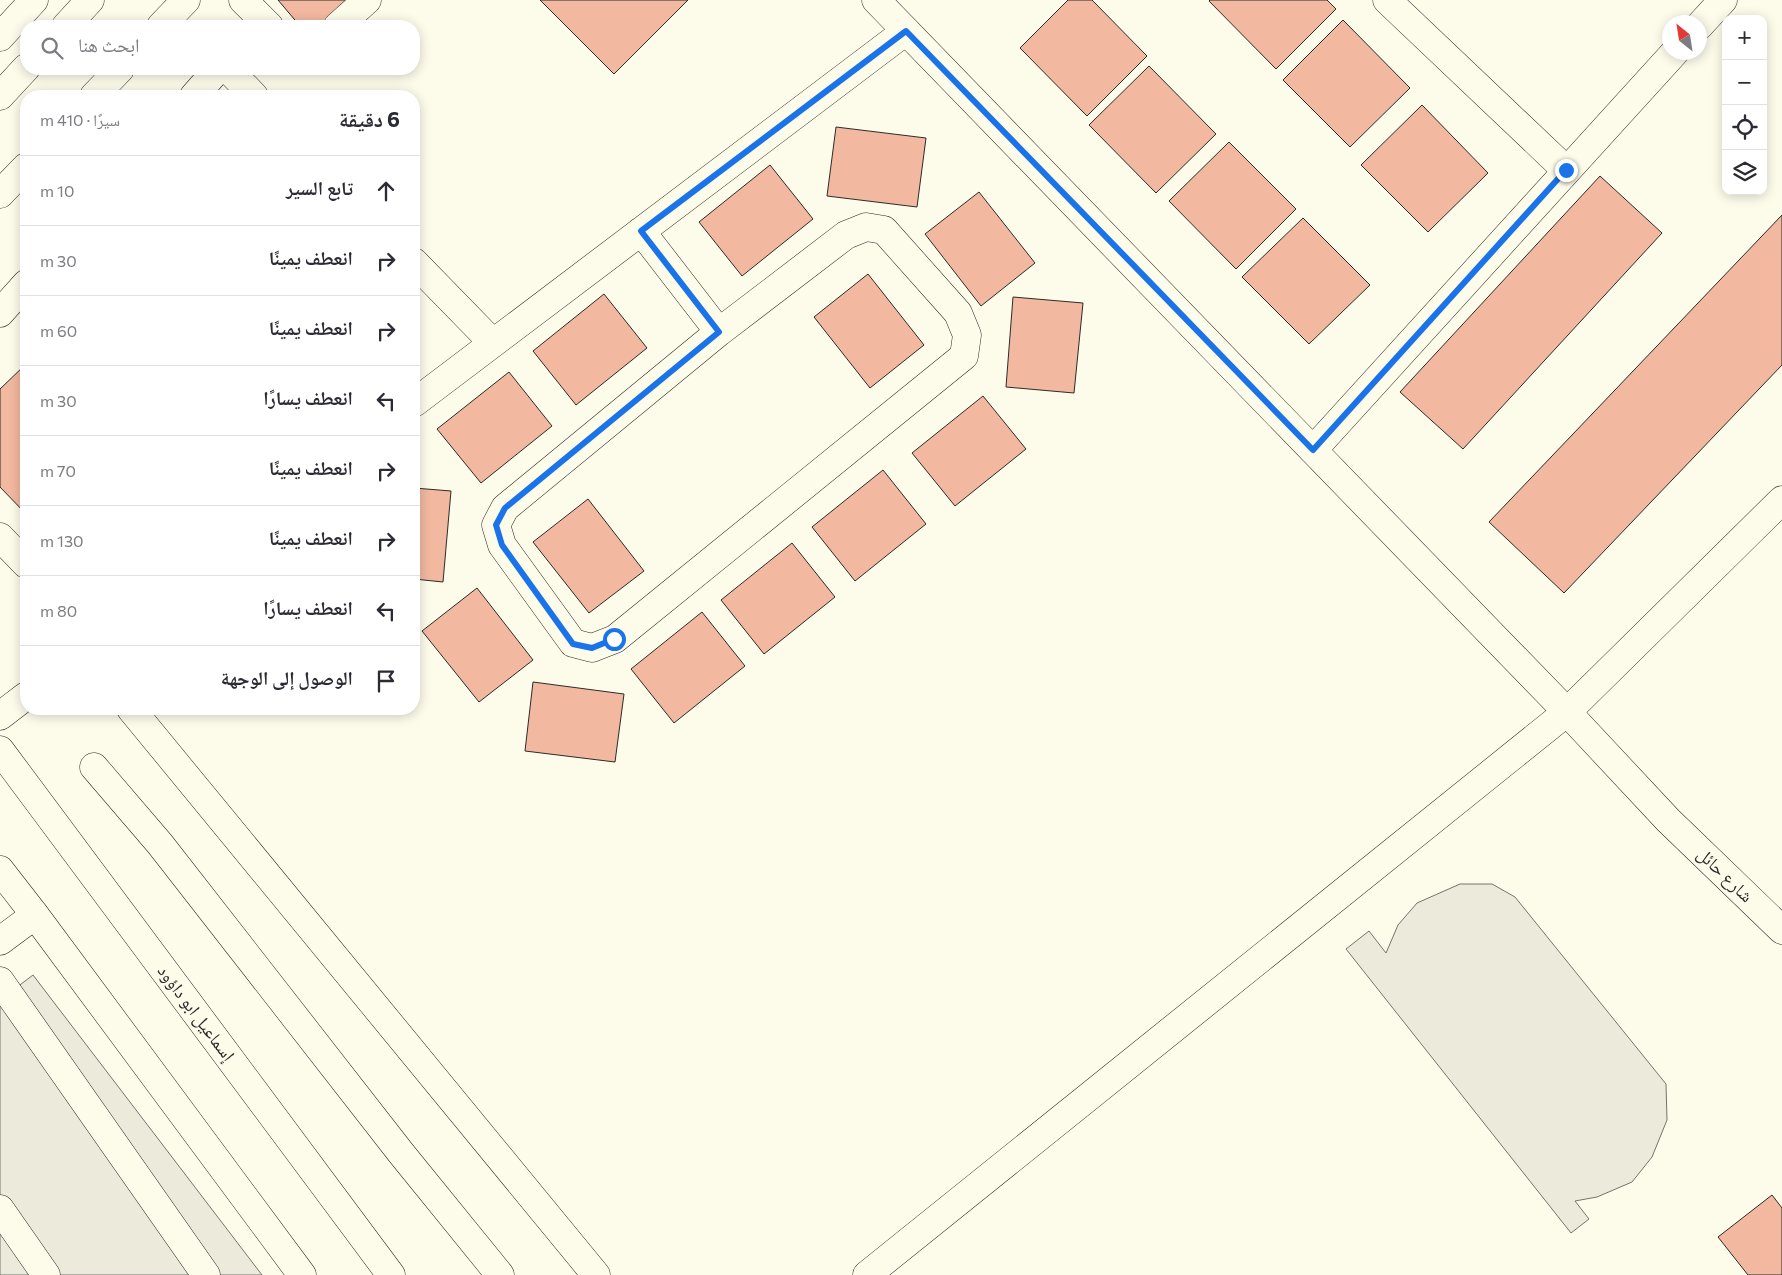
<!DOCTYPE html>
<html lang="ar">
<head>
<meta charset="utf-8">
<style>
	:root { --surface:#fff; --page:#f2f2f3; --text:#2b2b33; --muted:#7c7c81; --line:#e1e1e2 }
	body { margin:0; font-family:Commissioner,"Noto Naskh Arabic",sans-serif; background:var(--page); color:var(--text); direction:rtl }
	.controls { position:absolute; right:15px; top:15px; display:grid; overflow:hidden; border-radius:10px; box-shadow:0 2px 12px #0003 }
	.controls button { width:45px; height:45px; display:grid; place-items:center; padding:0; border:0; border-bottom:1px solid var(--line); background:var(--surface); color:var(--text); font:25px sans-serif }
	.compass { position:absolute; left:1662px; top:15px; width:45px; height:45px; border-radius:50%; background:var(--surface); box-shadow:0 2px 12px #0003; rotate:330deg }
	.stop { position:absolute; width:15px; height:15px; margin:-11px; border:4px solid #1a73e8; border-radius:50%; background:#fff }
	.stop.end { background:#1a73e8; border-color:#fff; box-shadow:0 1px 5px #0008 }
	.list { margin:0; padding:0; list-style:none }
	h2 { display:flex; justify-content:space-between; align-items:center; height:65px; margin:0; padding:0 20px; font-size:21px }
	h2 small { font-size:16px; font-weight:400; color:var(--muted) }
	.list li { display:grid; grid-template-columns:32px 1fr auto; gap:15px; align-items:center; box-sizing:border-box; height:70px; padding:0 20px; border-top:1px solid var(--line) }
	.list b { display:block; font-size:19px; white-space:nowrap }
	.list em { font-size:16px; font-style:normal; color:var(--muted) }
	.icon { flex:none; width:28px; height:28px; fill:none; stroke:currentColor; stroke-width:2; stroke-linecap:round; stroke-linejoin:round }
	.map { position:relative; flex:none; width:1782px; height:1275px; overflow:hidden; direction:ltr }
	.search { position:absolute; background:var(--surface); box-shadow:0 2px 12px #0003; left:20px; top:20px; width:400px; height:55px; display:flex; align-items:center; gap:12px; box-sizing:border-box; padding:0 18px; border-radius:20px; color:var(--muted); font-size:19px }
	.panel { position:absolute; background:var(--surface); box-shadow:0 2px 12px #0003; left:20px; top:90px; width:400px; height:625px; border-radius:20px; direction:rtl }
	.map>svg:first-child { display:block }
	.green { fill:#ecebdb; stroke:#74746e }
	.parking { fill:#eceadb; stroke:#74746e }
	.building { fill:#f2b8a0; stroke:#2b2b2b }
	.lines { fill:none; stroke-linecap:round; stroke-linejoin:round }
	.minor-casing { stroke:#2b2b2b; stroke-width:29 }
	.major-casing { stroke:#2b2b2b; stroke-width:29 }
	.minor { stroke:#fdfbea; stroke-width:28 }
	.major { stroke:#fdfbea; stroke-width:28 }
	.route { stroke:#1a73e8; stroke-width:6 }
	.labels { text-anchor:middle; stroke-width:4; stroke-linejoin:round; paint-order:stroke }
	.street-label { font-size:18px; fill:#2b2b2b; stroke:#fdfbea }
</style>
</head>
<body>
<div class="map">
<svg width="1782" height="1275" viewBox="0 0 1782 1275">
	<rect width="100%" height="100%" fill="#fdfbea"/>
	<path class="green" d="M1460,884H1492L1515,897L1666,1084L1667,1120L1652,1157L1632,1182L1597,1197L1575,1201L1589,1219L1571,1233L1346,949L1369,931L1386,953L1398,925L1417,903Z"/>
	<path class="parking" d="M33,975L262,1275H0V1000Z"/>
	<path class="building" d="M278,0H350L319,26H300Z
		M540,0H688L614,74Z
		M1068,0H1092L1147,56L1087,116L1020,48Z
		M1210,0H1327L1336,9L1276,69L1209,1Z
		M1343,20L1410,88L1350,147L1283,80Z
		M1149,66L1216,134L1156,193L1089,125Z
		M1422,105L1488,173L1428,232L1361,165Z
		M836,127L926,138L917,207L827,196Z
		M1229,142L1296,209L1236,269L1169,201Z
		M770,165L813,219L742,276L699,222Z
		M1600,176L1662,233L1463,449L1400,392Z
		M979,192L1035,263L981,306L925,234Z
		M1782,215V365L1564,593L1489,522Z
		M1303,218L1370,285L1309,344L1242,277Z
		M868,274L924,345L870,388L814,317Z
		M604,294L647,348L576,405L533,351Z
		M1013,297L1083,303L1074,393L1006,387Z
		M26,364V514L0,487V389Z
		M509,372L552,426L481,483L437,429Z
		M983,396L1026,449L955,506L912,453Z
		M883,470L926,524L855,581L812,527Z
		M414,488L451,491L443,582L414,579Z
		M588,499L644,571L589,613L533,542Z
		M792,543L835,597L764,654L721,600Z
		M477,588L533,660L479,702L422,631Z
		M702,612L745,666L674,723L631,669Z
		M533,682L624,694L615,762L525,751Z
		M1772,1195L1782,1208V1275H1748L1718,1237Z"/>
	<g class="lines">
		<g class="minor-casing">
			<path id="minor" d="M243,0L269,26
				M1387,0L1566,170
				M1700,25L1723,0
				M338,26L367,0
				M228,69L254,96
				M194,96L218,69
				M641,231L719,332L846,235L866,227L884,230L958,313L967,335L964,356L615,639L592,648L573,643L502,545L496,525L505,508L719,332
				M414,262L493,343
				M0,313L26,284
				M414,403L906,31
				M1313,450L1675,52
				M0,537L26,564
				M131,709L596,1275
				M0,716L26,696
				M94,767L160,844L401,1153L500,1275
				M0,941L35,915
				M0,981L206,1275
				M0,1209L46,1275
				M867,1275L1567,712L1782,500"/>
		</g>
		<g class="major-casing">
			<path id="major" d="M876,0L1567,712L1668,820L1782,930
				M66,26L90,0
				M161,26L186,0
				M0,37L34,0
				M0,96L26,68
				M94,96L120,69
				M0,194L26,167
				M0,750L391,1275
				M0,870L35,915L302,1275"/>
		</g>
		<use href="#minor" class="minor"/>
		<use href="#major" class="major"/>
	</g>
	<g class="lines">
		<path class="route" d="M614,639L592,648L573,644L502,545L496,525L505,508L719,332L641,231L906,31L1313,450L1566,170"/>
	</g>
	<g class="labels">
		<g class="street-label">
			<text transform="translate(1725 875) rotate(44)" y="6">شارع حائل</text>
			<text transform="translate(196 1013) rotate(53)" y="6">إسماعيل ابو داؤود</text>
		</g>
	</g>
</svg>
<div class="controls">
<button>+</button>
<button>−</button>
<button><svg class="icon" aria-label="locate" viewBox="0 0 24 24"><circle cx="12" cy="12" r="6"/><path d="M12 2v4M12 18v4M2 12h4M18 12h4"/></svg></button>
<button><svg class="icon" aria-label="layers" viewBox="0 0 24 24"><path d="M12 4l9 5-9 5-9-5zM3 14l9 5 9-5"/></svg></button>
</div>
<svg class="compass" viewBox="-18 -18 36 36"><path d="M0-13l5 13h-10z" fill="#e53935"/><path d="M0 13l5-13h-10z" fill="#7c7c81"/></svg>
<div class="stop" style="left:614px;top:639px"></div>
<div class="stop end" style="left:1566px;top:170px"></div>
<div class="search"><svg class="icon" aria-label="search" viewBox="0 0 24 24"><circle cx="10" cy="10" r="6"/><path d="M15 15l6 6"/></svg>ابحث هنا</div>
<section class="panel">
<h2>6 دقيقة<small>سيرًا · 410 m</small></h2>
<ul class="list">
<li><svg class="icon" aria-label="ahead" viewBox="0 0 24 24"><path d="M12 20V5M6 11l6-6 6 6"/></svg><div><b>تابع السير</b></div><em>10 m</em></li>
<li><svg class="icon" aria-label="right" viewBox="0 0 24 24"><path d="M7 20v-9h11M14 6l5 5-5 5"/></svg><div><b>انعطف يمينًا</b></div><em>30 m</em></li>
<li><svg class="icon" aria-label="right" viewBox="0 0 24 24"><path d="M7 20v-9h11M14 6l5 5-5 5"/></svg><div><b>انعطف يمينًا</b></div><em>60 m</em></li>
<li><svg class="icon" aria-label="left" viewBox="0 0 24 24"><path d="M17 20v-9H6M10 6l-5 5 5 5"/></svg><div><b>انعطف يسارًا</b></div><em>30 m</em></li>
<li><svg class="icon" aria-label="right" viewBox="0 0 24 24"><path d="M7 20v-9h11M14 6l5 5-5 5"/></svg><div><b>انعطف يمينًا</b></div><em>70 m</em></li>
<li><svg class="icon" aria-label="right" viewBox="0 0 24 24"><path d="M7 20v-9h11M14 6l5 5-5 5"/></svg><div><b>انعطف يمينًا</b></div><em>130 m</em></li>
<li><svg class="icon" aria-label="left" viewBox="0 0 24 24"><path d="M17 20v-9H6M10 6l-5 5 5 5"/></svg><div><b>انعطف يسارًا</b></div><em>80 m</em></li>
<li><svg class="icon" aria-label="arrive" viewBox="0 0 24 24"><path d="M6 21V4h12l-3 4 3 4H6"/></svg><div><b>الوصول إلى الوجهة</b></div></li>
</ul>
</section>
</div>
</body>
</html>
